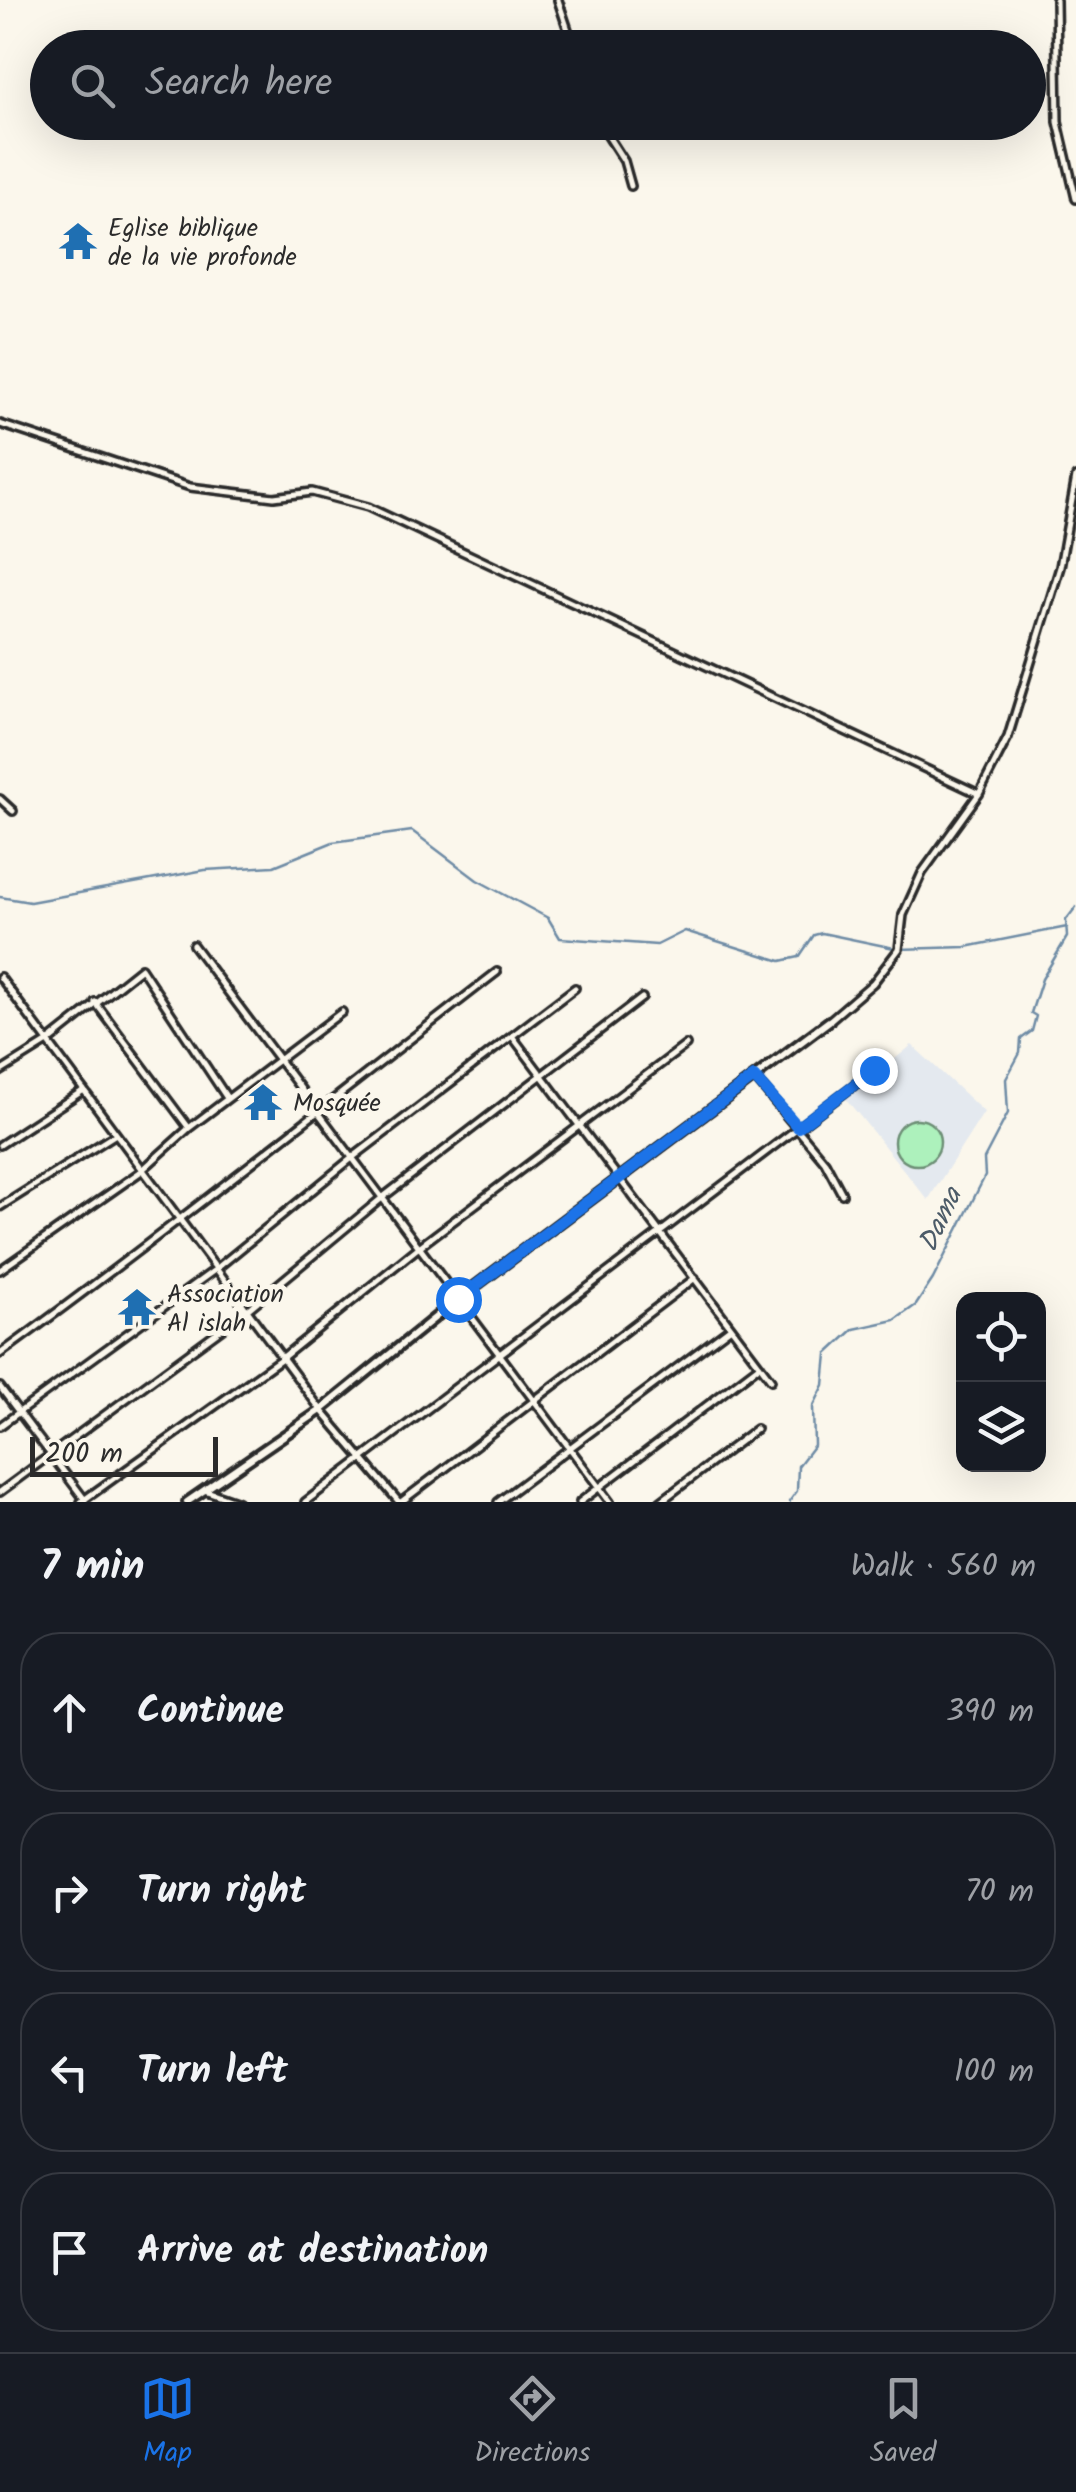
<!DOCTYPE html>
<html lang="en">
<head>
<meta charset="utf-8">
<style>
	:root { --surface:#171b24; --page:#20242c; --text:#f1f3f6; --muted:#9ea1a6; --line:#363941; --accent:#1a73e8 }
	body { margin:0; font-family:Kalam,sans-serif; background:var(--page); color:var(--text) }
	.controls { position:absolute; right:30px; bottom:30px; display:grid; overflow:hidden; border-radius:20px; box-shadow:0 10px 40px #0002 }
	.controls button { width:90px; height:90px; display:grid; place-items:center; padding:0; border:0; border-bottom:2px solid var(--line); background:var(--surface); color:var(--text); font:50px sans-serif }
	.scale { position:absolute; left:30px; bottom:25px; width:188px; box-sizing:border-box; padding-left:10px; border:5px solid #2b2b2b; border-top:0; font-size:28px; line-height:35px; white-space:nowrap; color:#2b2b2b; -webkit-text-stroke:8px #fbf7ec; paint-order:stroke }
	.stop { position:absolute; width:30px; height:30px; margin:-22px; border:8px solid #1a73e8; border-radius:50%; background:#fff }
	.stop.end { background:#1a73e8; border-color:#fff; box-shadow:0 2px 10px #0008 }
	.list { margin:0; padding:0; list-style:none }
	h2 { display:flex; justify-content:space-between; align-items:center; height:130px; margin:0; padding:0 40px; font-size:42px }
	h2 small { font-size:32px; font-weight:400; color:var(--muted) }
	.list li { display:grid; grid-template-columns:65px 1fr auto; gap:30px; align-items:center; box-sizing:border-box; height:160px; margin:0 20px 20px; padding:0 20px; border:2px solid var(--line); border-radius:40px }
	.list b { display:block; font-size:38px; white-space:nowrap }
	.list em { font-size:32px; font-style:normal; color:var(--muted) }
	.icon { flex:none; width:55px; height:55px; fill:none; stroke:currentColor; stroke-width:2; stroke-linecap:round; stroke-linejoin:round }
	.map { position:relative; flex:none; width:1076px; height:1502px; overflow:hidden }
	.search { position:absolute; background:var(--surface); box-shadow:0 10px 40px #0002; left:30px; right:30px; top:30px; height:110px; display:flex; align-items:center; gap:25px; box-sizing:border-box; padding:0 35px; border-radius:55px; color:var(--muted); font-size:38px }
	.sheet { height:850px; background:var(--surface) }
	nav { display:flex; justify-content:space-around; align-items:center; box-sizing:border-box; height:140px; border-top:2px solid var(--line); background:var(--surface); font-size:28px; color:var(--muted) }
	nav a { display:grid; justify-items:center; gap:5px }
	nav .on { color:var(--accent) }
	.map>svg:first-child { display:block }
	.built { fill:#e4e9ef }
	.green { fill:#adf1bc; stroke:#6c8e74; stroke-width:2.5 }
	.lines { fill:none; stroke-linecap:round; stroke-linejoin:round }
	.stream { stroke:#6e8ba5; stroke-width:2.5 }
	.minor-casing { stroke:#2b2b2b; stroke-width:12 }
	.tertiary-casing { stroke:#2b2b2b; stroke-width:14 }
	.minor { stroke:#fbf7ec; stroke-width:5 }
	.tertiary { stroke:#fbf7ec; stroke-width:6 }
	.route { stroke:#1a73e8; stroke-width:12 }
	.labels { text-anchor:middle; stroke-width:10; stroke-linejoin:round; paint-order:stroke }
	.poi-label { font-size:25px; fill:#2b2b2b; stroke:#fbf7ec; text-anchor:start }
	.water-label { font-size:28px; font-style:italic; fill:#4c5b68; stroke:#fbf7ec }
</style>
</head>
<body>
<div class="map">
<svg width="1076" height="1502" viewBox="0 0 1076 1502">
	<rect width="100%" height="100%" fill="#fbf7ec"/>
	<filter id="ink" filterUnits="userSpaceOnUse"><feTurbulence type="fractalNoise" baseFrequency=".01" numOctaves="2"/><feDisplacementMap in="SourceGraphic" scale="20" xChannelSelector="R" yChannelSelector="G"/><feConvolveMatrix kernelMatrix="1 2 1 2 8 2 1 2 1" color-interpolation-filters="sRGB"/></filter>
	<g filter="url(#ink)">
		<path class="built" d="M912,1045L984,1112L928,1200L846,1099Z"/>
		<path class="green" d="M894 1142a23 23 0 1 1 46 0a23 23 0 1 1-46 0Z"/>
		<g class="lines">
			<path class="stream" d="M0,897L30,902L205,870L274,866L333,842L412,831L477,880L548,918L560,938L657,945L685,931L781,961L799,957L814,935L822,933L899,949L966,947L1067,927
				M789,1502L797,1491L798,1466L814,1445L813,1407L824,1385L827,1354L854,1329L895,1320L916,1305L933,1279L985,1176L984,1159L1008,1113L1006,1079L1020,1053L1021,1039L1032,1031L1036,1016L1031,1013L1042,979L1067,937L1066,920L1076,907"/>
			<g class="minor-casing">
				<path id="minor" d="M558,0L574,48
					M1056,0L1058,122L1076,199
					M599,122L624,161L631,186
					M0,424L190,487L274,497L312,492L368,507L979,794
					M0,799L13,811
					M193,945L610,1502
					M0,977L321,1410L399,1502
					M95,1002L189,1128
					M830,1020L873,983L899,949L903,915L922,873L979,794L1008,737L1060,567L1076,477
					M512,1036L771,1380
					M0,1072L48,1042L141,968L227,1098
					M754,1077L825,1162L842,1194
					M0,1145L84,1090
					M0,1207L116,1134
					M0,1270L140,1172L189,1128L342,1012
					M0,1354C169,1231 331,1100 497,972
					M0,1387L85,1500
					M0,1426L216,1269L352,1158L575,988
					M204,1490L238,1502
					M0,1492L247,1310L382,1198L642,998
					M81,1502L282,1358L419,1247L686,1045
					M305,1502L874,1070
					M401,1502L695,1278
					M498,1502L731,1327
					M580,1502L760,1365
					M660,1502L756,1429"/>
			</g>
			<g class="tertiary-casing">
				<path id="tertiary" d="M187,1502L321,1410L458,1299L829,1021"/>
			</g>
			<use href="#minor" class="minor"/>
			<use href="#tertiary" class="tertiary"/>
		</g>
	</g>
	<g class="lines" filter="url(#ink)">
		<path class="route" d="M458,1299L754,1077L798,1127L874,1070"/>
	</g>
	<defs>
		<g id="temple-bare" transform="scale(3)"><path d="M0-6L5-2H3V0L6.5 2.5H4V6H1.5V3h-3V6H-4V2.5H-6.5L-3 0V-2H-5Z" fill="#1f6fb2" stroke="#fbf7ec" stroke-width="2.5" paint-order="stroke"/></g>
	</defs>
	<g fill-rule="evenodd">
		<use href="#temple-bare" x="78" y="241"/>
		<use href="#temple-bare" x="263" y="1102"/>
		<use href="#temple-bare" x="137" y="1307"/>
	</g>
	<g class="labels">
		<g class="poi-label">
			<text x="108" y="236">Eglise biblique<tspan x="108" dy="29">de la vie profonde</tspan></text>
			<text x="293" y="1111">Mosquée</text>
			<text x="167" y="1302">Association<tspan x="167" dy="29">Al islah</tspan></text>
		</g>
		<g class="water-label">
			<text transform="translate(939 1219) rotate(-65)" y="10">Dama</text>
		</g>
	</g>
</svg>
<div class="controls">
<button><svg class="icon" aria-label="locate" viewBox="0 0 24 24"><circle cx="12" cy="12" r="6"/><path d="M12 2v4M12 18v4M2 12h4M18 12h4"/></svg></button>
<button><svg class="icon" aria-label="layers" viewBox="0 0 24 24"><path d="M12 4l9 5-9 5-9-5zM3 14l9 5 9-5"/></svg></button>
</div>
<div class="scale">200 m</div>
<div class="stop" style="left:458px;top:1299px"></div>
<div class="stop end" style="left:874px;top:1070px"></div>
<div class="search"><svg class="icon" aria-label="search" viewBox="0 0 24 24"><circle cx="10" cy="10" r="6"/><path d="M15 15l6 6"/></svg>Search here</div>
</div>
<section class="sheet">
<h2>7 min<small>Walk · 560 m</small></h2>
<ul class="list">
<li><svg class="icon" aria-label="ahead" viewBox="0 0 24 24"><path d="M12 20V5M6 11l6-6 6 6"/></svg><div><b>Continue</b></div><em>390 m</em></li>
<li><svg class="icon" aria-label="right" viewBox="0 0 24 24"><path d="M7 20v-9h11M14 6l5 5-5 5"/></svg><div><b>Turn right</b></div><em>70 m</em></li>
<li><svg class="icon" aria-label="left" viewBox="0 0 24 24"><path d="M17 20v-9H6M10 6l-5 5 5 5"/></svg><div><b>Turn left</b></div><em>100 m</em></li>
<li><svg class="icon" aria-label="arrive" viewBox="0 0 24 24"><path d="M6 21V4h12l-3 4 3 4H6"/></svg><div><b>Arrive at destination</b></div></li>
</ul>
</section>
<nav>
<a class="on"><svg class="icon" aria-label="map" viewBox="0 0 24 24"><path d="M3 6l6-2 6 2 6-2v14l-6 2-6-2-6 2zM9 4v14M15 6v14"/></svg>Map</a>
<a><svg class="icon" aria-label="directions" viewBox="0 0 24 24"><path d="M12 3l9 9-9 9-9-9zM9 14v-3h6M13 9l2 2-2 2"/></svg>Directions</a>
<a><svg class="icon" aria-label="saved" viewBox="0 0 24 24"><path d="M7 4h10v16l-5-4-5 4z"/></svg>Saved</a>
</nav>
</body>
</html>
